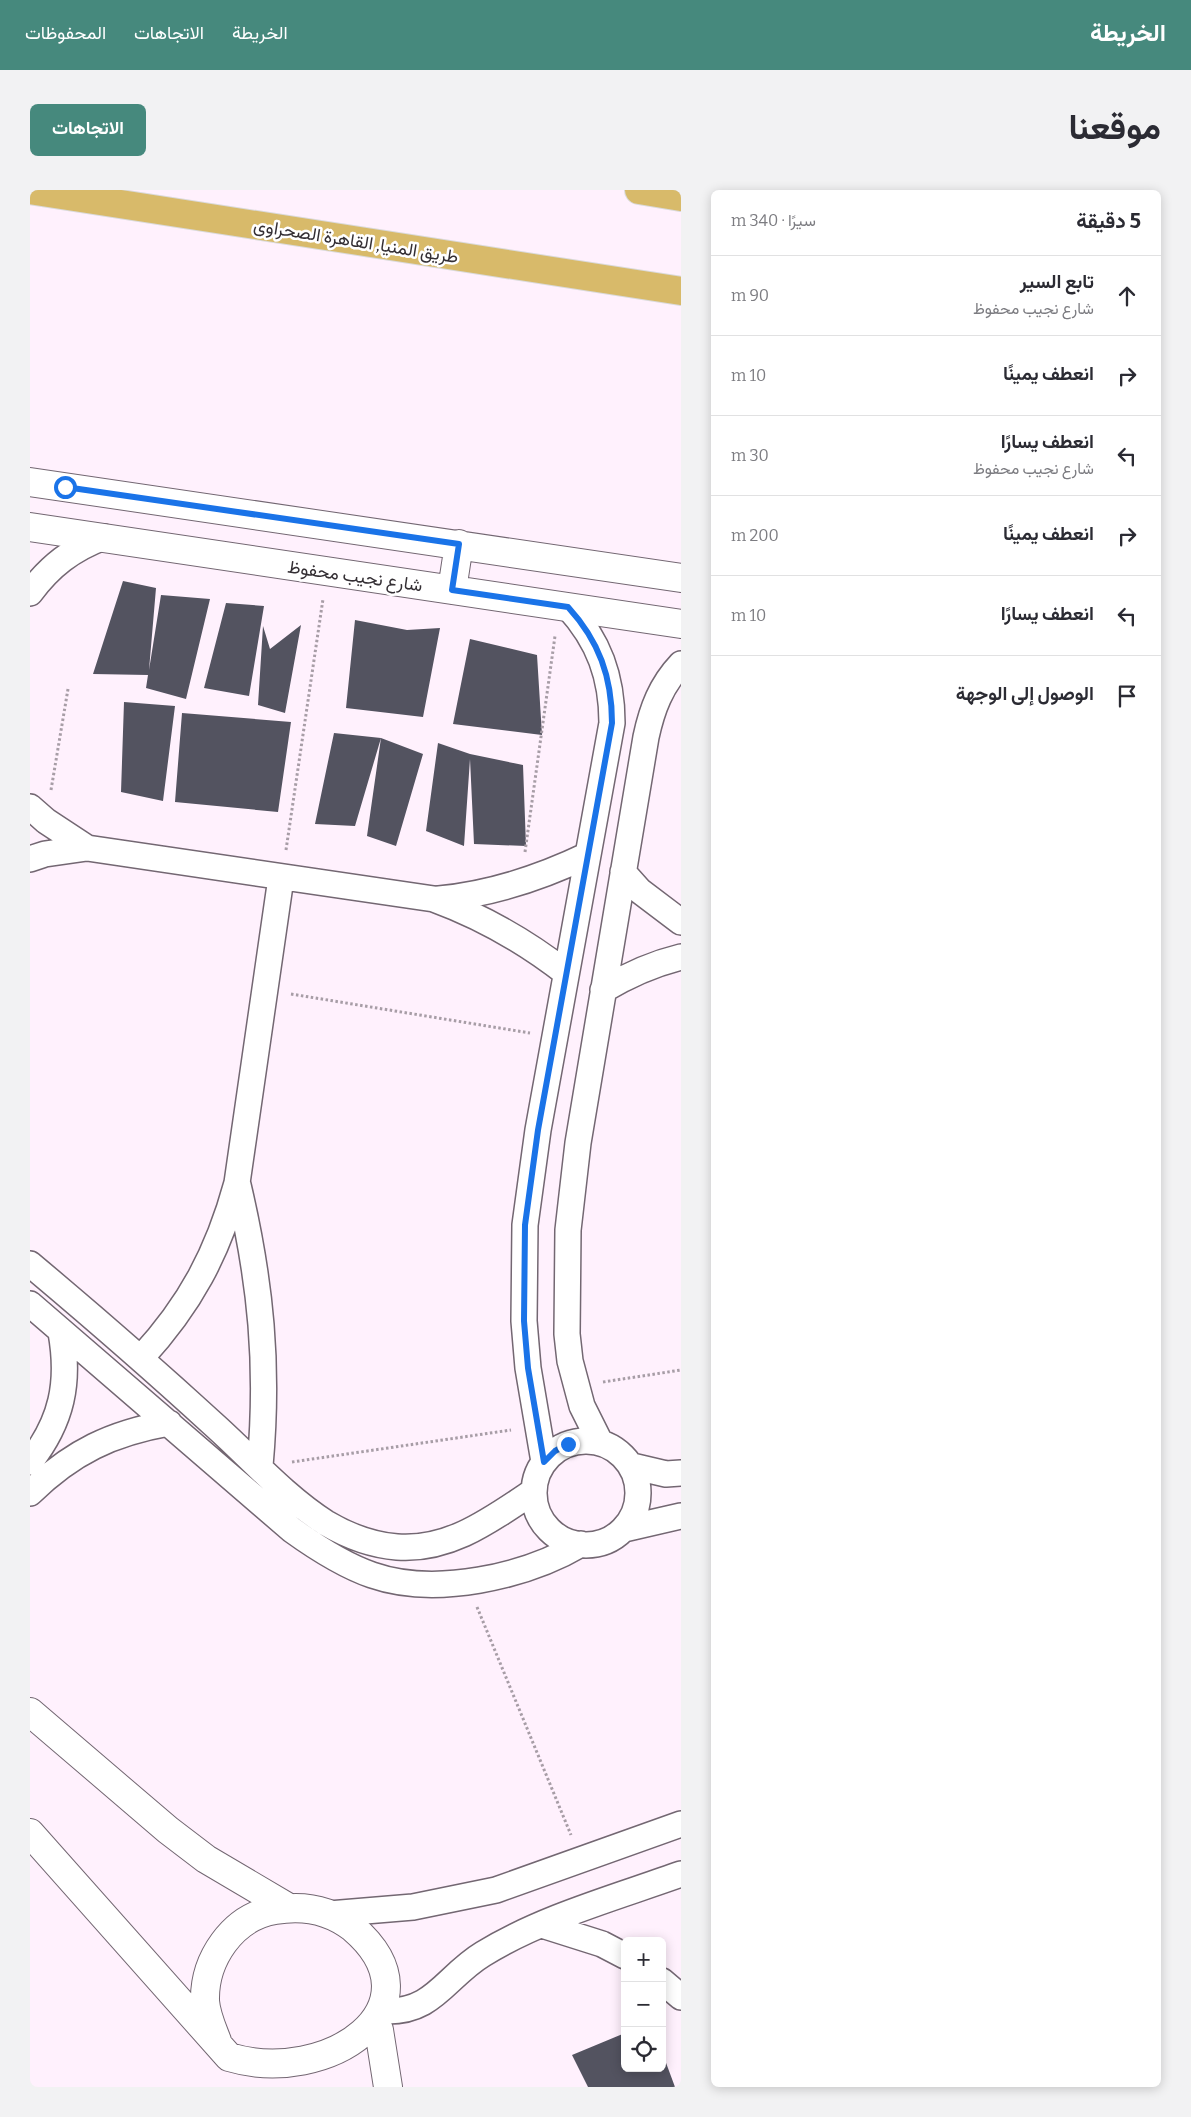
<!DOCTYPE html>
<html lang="ar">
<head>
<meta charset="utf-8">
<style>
	:root { --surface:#fff; --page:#f2f2f3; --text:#2b2b33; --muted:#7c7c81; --line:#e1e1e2; --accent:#46897d }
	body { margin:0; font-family:Bitter,Vazirmatn,serif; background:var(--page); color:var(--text); direction:rtl }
	.controls { position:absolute; right:15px; bottom:15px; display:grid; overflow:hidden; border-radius:8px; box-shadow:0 2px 12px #0003 }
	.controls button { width:45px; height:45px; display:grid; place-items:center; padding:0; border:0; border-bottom:1px solid var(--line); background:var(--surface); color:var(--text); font:25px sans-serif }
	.stop { position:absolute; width:15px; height:15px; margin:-11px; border:4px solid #1a73e8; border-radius:50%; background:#fff }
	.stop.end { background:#1a73e8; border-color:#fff; box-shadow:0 1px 5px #0008 }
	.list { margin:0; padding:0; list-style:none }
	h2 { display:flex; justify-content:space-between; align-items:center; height:65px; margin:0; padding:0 20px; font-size:21px }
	h2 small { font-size:16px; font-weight:400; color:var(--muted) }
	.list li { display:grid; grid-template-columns:32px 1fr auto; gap:15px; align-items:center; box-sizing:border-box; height:80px; padding:0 20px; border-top:1px solid var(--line) }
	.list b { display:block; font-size:19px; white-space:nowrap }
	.list p { margin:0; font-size:16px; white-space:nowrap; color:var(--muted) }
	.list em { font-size:16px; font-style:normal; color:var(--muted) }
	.icon { flex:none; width:28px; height:28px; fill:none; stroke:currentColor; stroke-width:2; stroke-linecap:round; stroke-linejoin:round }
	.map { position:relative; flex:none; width:651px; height:1897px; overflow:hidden; direction:ltr; border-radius:8px }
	header { display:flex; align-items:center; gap:30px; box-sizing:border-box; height:70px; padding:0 25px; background:var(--accent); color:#fff }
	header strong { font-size:24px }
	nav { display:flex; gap:28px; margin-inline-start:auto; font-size:18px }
	.intro { display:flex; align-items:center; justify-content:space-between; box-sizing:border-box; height:120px; padding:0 30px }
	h1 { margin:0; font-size:35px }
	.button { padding:12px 22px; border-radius:8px; background:var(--accent); color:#fff; font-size:18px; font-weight:700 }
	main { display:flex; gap:30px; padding:0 30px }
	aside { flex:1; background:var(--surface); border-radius:8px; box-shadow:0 2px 12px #0003 }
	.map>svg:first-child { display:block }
	.building { fill:#535360 }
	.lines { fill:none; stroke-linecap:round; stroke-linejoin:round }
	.minor-casing { stroke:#736772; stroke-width:28 }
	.tertiary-casing { stroke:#736772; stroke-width:30 }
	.trunk-casing { stroke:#dadada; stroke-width:30 }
	.path { stroke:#a79da6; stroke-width:3; stroke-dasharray:2.5 2.5; stroke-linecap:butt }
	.minor { stroke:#fff; stroke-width:25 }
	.tertiary { stroke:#fff; stroke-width:28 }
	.trunk { stroke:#d8ba6a; stroke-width:28 }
	.route { stroke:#1a73e8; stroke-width:6 }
	.labels { text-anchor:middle; stroke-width:5; stroke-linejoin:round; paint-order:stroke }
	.street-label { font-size:18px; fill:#342f34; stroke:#fff }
</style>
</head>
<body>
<header>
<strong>الخريطة</strong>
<nav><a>الخريطة</a><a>الاتجاهات</a><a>المحفوظات</a></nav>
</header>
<div class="intro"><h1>موقعنا</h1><a class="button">الاتجاهات</a></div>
<main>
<aside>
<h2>5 دقيقة<small>سيرًا · 340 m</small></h2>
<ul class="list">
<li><svg class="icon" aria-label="ahead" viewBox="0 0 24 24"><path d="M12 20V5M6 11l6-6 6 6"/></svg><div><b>تابع السير</b><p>شارع نجيب محفوظ</p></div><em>90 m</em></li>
<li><svg class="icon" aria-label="right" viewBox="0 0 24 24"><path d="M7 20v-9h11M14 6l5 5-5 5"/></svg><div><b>انعطف يمينًا</b></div><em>10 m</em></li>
<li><svg class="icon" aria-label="left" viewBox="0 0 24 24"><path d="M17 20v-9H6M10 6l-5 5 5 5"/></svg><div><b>انعطف يسارًا</b><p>شارع نجيب محفوظ</p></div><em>30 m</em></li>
<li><svg class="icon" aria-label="right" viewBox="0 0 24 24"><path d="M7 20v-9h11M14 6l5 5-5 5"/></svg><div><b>انعطف يمينًا</b></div><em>200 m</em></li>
<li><svg class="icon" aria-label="left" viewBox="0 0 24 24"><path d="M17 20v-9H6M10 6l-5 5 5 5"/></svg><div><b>انعطف يسارًا</b></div><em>10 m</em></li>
<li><svg class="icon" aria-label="arrive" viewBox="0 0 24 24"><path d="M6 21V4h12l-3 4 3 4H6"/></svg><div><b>الوصول إلى الوجهة</b></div></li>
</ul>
</aside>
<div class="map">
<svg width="651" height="1897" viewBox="0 0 651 1897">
	<rect width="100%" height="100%" fill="#fff1fd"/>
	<path class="building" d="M93,391L126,398L119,480L131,405L180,409L156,509L116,498L118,485L63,484Z
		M196,413L234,416L219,506L174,498Z
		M325,430L377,440L410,438L393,527L316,518Z
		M271,435L255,523L228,515L233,436L240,459Z
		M440,449L507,465L512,545L423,534Z
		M94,512L145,516L133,611L91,602Z
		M152,523L261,532L248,622L145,612Z
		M304,543L351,548L325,636L285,634Z
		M351,548L393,564L366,656L337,646Z
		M408,553L440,564L493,575L496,656L444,654L440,569L434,656L396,641Z
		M595,1843V1878H632V1862L645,1897H558L542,1865Z"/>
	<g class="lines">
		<g class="minor-casing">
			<path id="minor" d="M0,403C20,376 42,359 74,347
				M0,617L16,631L57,658
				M0,669L15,664L57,658L404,709C453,727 495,751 536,783
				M593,682L610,701L651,732
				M409,709C462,704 510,688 558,665
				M573,800C598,785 622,774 651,767
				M208,995C231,1093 239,1176 230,1276
				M0,1074C62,1126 123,1179 182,1233C219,1266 254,1306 296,1333C318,1346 341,1355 367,1357C420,1361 462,1329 504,1301
				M0,1114L262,1340C287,1358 313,1375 342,1385C405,1407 495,1387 551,1354
				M111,1168C160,1115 188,1063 207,993L251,688
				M504 1303a52 52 0 1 1 104 0a52 52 0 1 1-104 0Z
				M570,1252L552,1216L540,1171L537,1144L538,1040L548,953L616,547C622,519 631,495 651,474
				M0,1272C32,1231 40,1193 31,1142
				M514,1272L498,1178L494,1131L495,1035L508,940L582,533C582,487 569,451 538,417
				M602,1276L636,1284L651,1283
				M0,1303C42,1262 82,1243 139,1233
				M594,1339L651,1326
				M299,1724L383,1717L466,1700L651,1634
				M512,1735L572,1754L595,1766
				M632,1791L651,1807
				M354,1821C404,1823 415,1787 453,1764C511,1728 587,1707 651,1684"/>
		</g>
		<g class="tertiary-casing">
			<path id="tertiary" d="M0,292L651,388
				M0,337L651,434
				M422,400L429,354
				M0,1522L138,1640L176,1669L259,1718
				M0,1643L199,1867C298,1897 414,1816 323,1738C300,1720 273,1715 245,1720C202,1727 174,1770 175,1811C176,1825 182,1838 187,1851
				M349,1840L358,1897"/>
		</g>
		<g class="trunk-casing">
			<path id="trunk" d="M0,0L651,101
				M609,0L651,7"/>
		</g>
		<path class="path" d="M21,600L38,499
			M256,660L293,409
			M495,662L525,446
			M261,804L500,843
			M573,1192L651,1180
			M262,1272L481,1240
			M447,1417L541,1645"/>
		<use href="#minor" class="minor"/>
		<use href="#tertiary" class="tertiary"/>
		<use href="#trunk" class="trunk"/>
	</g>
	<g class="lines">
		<path class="route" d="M35,297L429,354L422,400L538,417C569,451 582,487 582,533L508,940L495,1035L494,1131L498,1178L514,1272L525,1261L538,1254"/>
	</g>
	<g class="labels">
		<g class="street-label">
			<text transform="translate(326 51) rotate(9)" y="6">طريق المنيا, القاهرة الصحراوى</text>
			<text transform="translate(325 386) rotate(8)" y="6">شارع نجيب محفوظ</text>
		</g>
	</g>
</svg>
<div class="controls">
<button>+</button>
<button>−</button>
<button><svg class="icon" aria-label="locate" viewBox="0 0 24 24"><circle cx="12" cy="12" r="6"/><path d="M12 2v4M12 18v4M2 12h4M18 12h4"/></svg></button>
</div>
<div class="stop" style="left:35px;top:297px"></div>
<div class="stop end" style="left:538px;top:1254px"></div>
</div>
</main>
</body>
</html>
